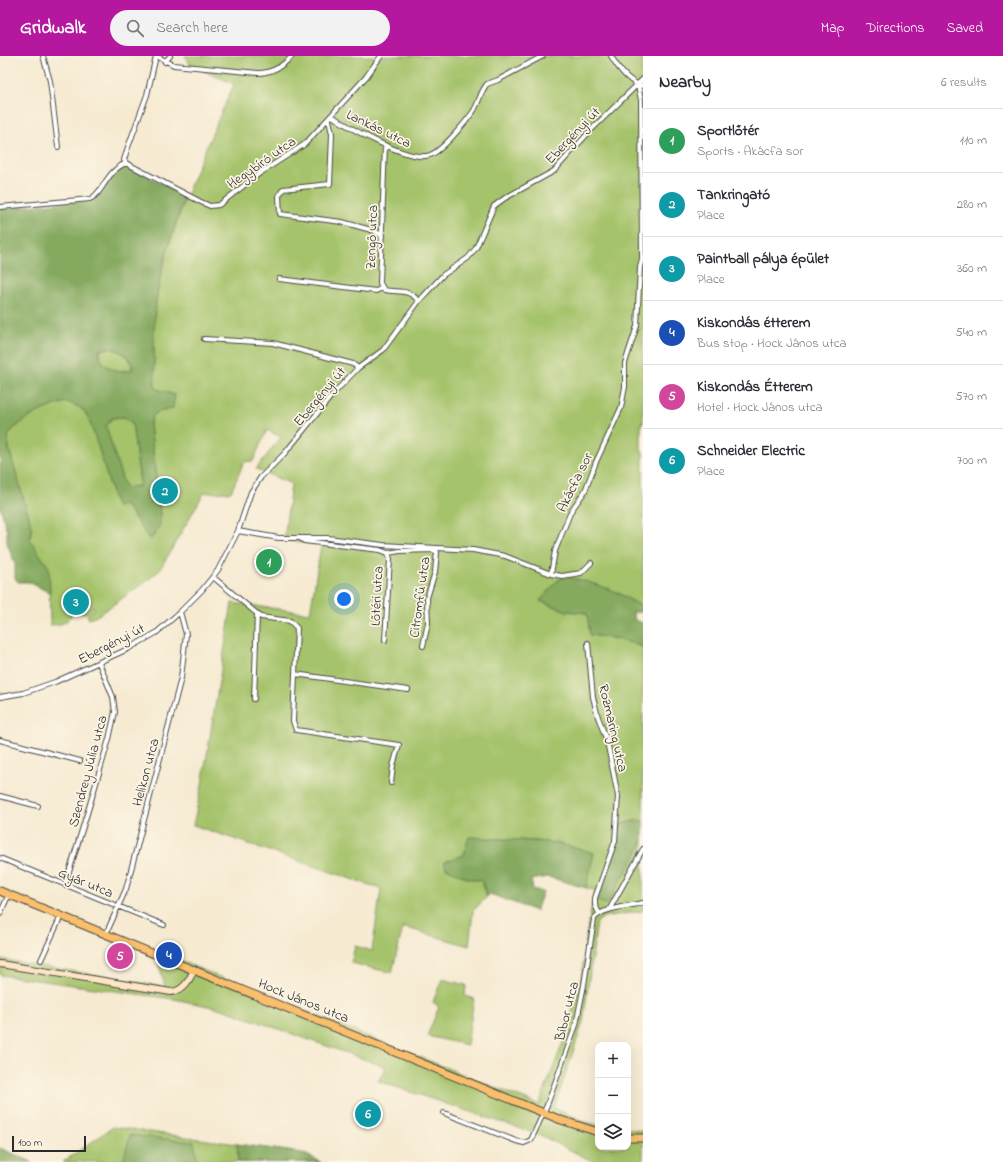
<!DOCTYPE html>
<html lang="en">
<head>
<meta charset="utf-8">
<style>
	:root { --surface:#fff; --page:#f2f2f3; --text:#2b2b33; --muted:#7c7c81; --line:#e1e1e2; --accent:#b5179e }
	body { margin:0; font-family:"Indie Flower",sans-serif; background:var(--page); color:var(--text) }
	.controls { position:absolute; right:12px; bottom:12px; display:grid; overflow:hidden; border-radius:8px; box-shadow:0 4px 16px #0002 }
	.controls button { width:36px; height:36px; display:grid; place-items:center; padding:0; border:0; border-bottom:1px solid var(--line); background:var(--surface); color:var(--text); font:20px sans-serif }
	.scale { position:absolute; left:12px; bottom:10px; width:74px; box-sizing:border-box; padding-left:4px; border:2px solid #2b2b2b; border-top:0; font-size:11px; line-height:14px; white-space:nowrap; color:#2b2b2b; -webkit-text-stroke:3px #fcf5e5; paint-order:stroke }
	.you { position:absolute; left:344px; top:543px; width:14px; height:14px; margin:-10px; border:3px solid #fff; border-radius:50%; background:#1a73e8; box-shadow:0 0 0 6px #1a73e833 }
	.badge { display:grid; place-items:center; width:26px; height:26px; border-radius:50%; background:var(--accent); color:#fff; font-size:13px; font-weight:700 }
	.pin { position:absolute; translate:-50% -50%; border:2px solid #fff; box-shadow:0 1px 4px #0006 }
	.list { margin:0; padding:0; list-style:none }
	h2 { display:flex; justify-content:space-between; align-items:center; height:52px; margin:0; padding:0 16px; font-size:17px }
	h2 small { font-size:13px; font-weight:400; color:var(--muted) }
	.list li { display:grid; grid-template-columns:26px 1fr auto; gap:12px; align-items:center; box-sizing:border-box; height:64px; padding:0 16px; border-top:1px solid var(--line) }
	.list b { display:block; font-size:15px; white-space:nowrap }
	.list p { margin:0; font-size:13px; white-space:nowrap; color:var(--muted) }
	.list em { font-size:13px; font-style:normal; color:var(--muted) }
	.icon { flex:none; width:22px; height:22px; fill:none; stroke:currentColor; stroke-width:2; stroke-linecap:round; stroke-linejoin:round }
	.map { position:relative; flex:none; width:643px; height:1106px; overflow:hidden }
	header { display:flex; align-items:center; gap:24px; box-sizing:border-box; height:56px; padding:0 20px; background:var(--accent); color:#fff }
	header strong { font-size:19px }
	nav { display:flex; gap:22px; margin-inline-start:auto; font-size:14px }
	.search { width:280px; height:36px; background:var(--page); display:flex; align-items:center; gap:10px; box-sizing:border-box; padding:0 14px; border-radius:22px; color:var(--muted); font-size:15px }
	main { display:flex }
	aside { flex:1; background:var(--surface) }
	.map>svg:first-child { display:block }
	.green { fill:#a5c36b; stroke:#68774b }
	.forest { fill:#84a95f; stroke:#586a45; fill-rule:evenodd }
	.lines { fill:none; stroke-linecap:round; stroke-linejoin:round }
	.street-casing { stroke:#494844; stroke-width:6 }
	.secondary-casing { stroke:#494844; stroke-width:8 }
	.primary-casing { stroke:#494844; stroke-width:9 }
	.street { stroke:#fff; stroke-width:4 }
	.secondary { stroke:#fde5c5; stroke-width:6 }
	.primary { stroke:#f9bf6d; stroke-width:7 }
	.labels { text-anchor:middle; stroke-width:3.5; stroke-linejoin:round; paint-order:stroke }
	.street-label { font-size:14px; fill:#2b2b2b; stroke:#fcf5e5 }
</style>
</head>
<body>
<header>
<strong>Gridwalk</strong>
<div class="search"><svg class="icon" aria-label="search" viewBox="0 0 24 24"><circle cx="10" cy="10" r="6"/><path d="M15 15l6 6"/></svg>Search here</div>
<nav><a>Map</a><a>Directions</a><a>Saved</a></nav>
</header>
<main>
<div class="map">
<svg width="643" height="1106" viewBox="0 0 643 1106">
	<rect width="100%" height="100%" fill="#fcf5e5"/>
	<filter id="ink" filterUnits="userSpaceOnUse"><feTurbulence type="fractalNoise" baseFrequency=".025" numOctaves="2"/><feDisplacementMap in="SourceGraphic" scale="8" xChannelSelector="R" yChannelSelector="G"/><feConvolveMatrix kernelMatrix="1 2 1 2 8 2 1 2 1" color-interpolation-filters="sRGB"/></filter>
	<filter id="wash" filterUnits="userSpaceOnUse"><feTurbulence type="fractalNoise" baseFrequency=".012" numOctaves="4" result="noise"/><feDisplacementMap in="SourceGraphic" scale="16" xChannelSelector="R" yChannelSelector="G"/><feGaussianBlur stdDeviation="0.9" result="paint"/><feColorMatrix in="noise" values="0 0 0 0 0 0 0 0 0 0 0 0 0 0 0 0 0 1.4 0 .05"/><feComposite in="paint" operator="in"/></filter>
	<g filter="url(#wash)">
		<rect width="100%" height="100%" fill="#f6ead1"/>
		<path class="green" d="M185,0H643V367L641,366V395L643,396V550C633,547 627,541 618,537C601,529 583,525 566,520L557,525L540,545L567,555L587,557L590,579L619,583L643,591V766L638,764L621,768L617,789L596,845L607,847L634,803L643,783V855L604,861L597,866L583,966L554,1052L585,1066L598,1069V1091H628V1073L643,1075V1106H594L542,1080L378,1025L386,1011L222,953L174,943L0,919V903L165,931L155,895L539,1049L567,976L582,918L587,875L595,834L586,832L594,797L556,787L535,785L469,781L464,799L444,807L467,822L482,825L487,841L473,855L469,890L403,871L392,917L351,907L355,890L372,895L381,833L193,769L202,729L232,547L310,557L321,489L284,484L291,428L256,413L281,381L267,374L253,405L244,406L231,436L204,437L159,515L144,527L97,560L89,563L87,559L95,552L93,551L87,557H79V535H73C72,555 76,569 50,569L49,512L30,484L32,471L9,393L8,379C23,362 44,352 66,345C72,348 79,350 83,354C92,360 110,435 117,451L123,448L129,453L150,484C157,476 160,470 160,459L150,368L153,359L163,354L173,352L155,332C154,303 151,273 156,244C170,167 203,99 234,28L190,9Z
			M108,292C120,294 133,300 132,314C118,317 98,312 100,294Z
			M124,361L132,367L140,426L139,430L126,432L123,426L106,370L112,362Z
			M442,923L466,929L465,940L474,943L467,989L427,980L439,951L433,946Z
			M113,1071L302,1097L321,1106H63Z"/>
		<path class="forest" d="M125,111L131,112L185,139C174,174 160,210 156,246C153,275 154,303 155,332L175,339L173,352L163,354L153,359L150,368L160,459V469L150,484L129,453L123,448L117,452C110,435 92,361 83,354C79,350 72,348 66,346C44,352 23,362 8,379L9,393L32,471L30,484L49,512L50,537L29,526H18L15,522V508L7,487V476L0,450V153L96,143L114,117ZM108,292C120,294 133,300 132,314C118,317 105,313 99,300L100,294ZM124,361L132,367L140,426L139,430L126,432L123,426L106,370L112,362Z
			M566,520C583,525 601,529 618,537C627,541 633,547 643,550V556H633L635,564L643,567V591L619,583L590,579L587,557L567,555L540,545L557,525Z
			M638,764L643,766V783L634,803L607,848L596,845L617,789L621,768Z
			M469,781L535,785L556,787L594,797L586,832L548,821L531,824L533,833L543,836L536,855L490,838L487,841L482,825L467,822L446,812L444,806L464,799Z
			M130,1079L194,1086L198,1106H122L124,1102Z
			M237,1088L302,1097L321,1106H238Z
			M0,1092L32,1106H0Z"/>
	</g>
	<g filter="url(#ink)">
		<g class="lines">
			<g class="street-casing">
				<path id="street" d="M43,0L50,25L58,91
					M156,0L174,9L258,17C271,17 283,10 292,0
					M611,0C618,12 629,27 643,30
					M165,6L170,0
					M332,60C350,72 410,107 430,99C442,95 465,67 473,56C479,47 480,36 487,28L498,24L543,0
					M329,64L332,78L330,128L283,133L279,140L280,158L342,166L375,175L382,180
					M385,89L380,227L384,234C400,237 407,232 419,245
					M126,107L201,146L210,150L219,149L260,117L305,88L366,21L381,0
					M0,151L90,143C103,138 105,116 126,107L124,104L127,94L147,39L156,0
					M279,223L376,235L382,232
					M204,283L273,287L353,308L358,312
					M238,475L279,482H328L383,489L473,494L505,500L551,518L562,520L581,517L591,507
					M300,482L304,485L380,494L388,497L400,495L433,494L437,496L435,516L427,542L428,567L423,590
					M551,518L555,495L571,455L585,435L596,406L621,352L625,331V307L637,270L640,211L642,203L641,44L638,29
					M213,521L261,561L290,565L297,572L293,665L296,674L399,689L393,710L391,727
					M385,584L390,503L388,497
					M588,587L593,641L598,661L607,685L618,740L615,785L595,842V849L599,857
					M295,618L408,634
					M0,641L23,637L55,626L128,593L156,577L180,556L202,534L218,514L238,475L251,436L261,421L285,397L333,338L358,312L383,294L419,245L443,219L468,202L476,192L494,150L505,142L554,115L590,75L643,23
					M254,643L257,558
					M0,684L80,705
					M0,740L38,750
					M0,802L164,869
					M65,829L90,748L109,683L115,656L113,641L99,607
					M609,854L643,793
					M0,858L9,838
					M106,878L126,833L181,622L186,578L180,556
					M41,904L61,860
					M444,1057L516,1085L524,1087L531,1084L547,1049L576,969L584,929L594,863C601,852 630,850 643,847"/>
			</g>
			<g class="secondary-casing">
				<path id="secondary" d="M0,908L171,936C183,935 190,924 194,913"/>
			</g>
			<g class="primary-casing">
				<path id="primary" d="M0,835L561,1064L598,1076
					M628,1082H643"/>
			</g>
			<use href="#street" class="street"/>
			<use href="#secondary" class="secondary"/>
			<use href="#primary" class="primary"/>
		</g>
	</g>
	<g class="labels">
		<g class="street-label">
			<text transform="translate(379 72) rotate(26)" y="5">Lankás utca</text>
			<text transform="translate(572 79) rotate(-46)" y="5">Ebergényi út</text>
			<text transform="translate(261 106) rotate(-35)" y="5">Hegybíró utca</text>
			<text transform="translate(371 181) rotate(-88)" y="5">Zengő utca</text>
			<text transform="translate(319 340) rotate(-50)" y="5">Ebergényi út</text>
			<text transform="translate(574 426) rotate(-64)" y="5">Akácfa sor</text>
			<text transform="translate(376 540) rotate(-87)" y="5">Lőtéri utca</text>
			<text transform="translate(419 541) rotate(-82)" y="5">Citromfű utca</text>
			<text transform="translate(111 587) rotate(-27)" y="5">Ebergényi út</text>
			<text transform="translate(614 672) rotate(77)" y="5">Rozmaring utca</text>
			<text transform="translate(87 715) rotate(-75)" y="5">Szendrey Júlia utca</text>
			<text transform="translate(145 716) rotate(-75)" y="5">Helikon utca</text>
			<text transform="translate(86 826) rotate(22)" y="5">Gyár utca</text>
			<text transform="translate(304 944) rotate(22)" y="5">Hock János utca</text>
			<text transform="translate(566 955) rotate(-76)" y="5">Bíbor utca</text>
		</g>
	</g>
</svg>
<div class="controls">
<button>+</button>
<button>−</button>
<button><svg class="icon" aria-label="layers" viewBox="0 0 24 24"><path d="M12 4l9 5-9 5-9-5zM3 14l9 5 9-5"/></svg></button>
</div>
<div class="scale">100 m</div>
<div class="you"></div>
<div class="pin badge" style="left:269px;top:506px;background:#2e9e5b">1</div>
<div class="pin badge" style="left:165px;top:435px;background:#0f9aa8">2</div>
<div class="pin badge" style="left:76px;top:546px;background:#0f9aa8">3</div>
<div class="pin badge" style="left:169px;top:899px;background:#1a4fb4">4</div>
<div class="pin badge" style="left:120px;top:900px;background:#d1479c">5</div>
<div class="pin badge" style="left:368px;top:1058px;background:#0f9aa8">6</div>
</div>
<aside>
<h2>Nearby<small>6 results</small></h2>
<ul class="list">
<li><span class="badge" style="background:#2e9e5b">1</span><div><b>Sportlőtér</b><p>Sports · Akácfa sor</p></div><em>110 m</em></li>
<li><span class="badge" style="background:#0f9aa8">2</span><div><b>Tankringató</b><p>Place</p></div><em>280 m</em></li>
<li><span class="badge" style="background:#0f9aa8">3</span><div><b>Paintball pálya épület</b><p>Place</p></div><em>360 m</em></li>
<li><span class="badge" style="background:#1a4fb4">4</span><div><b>Kiskondás étterem</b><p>Bus stop · Hock János utca</p></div><em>540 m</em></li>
<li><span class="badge" style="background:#d1479c">5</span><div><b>Kiskondás Étterem</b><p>Hotel · Hock János utca</p></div><em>570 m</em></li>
<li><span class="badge" style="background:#0f9aa8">6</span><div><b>Schneider Electric</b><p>Place</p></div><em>700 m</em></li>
</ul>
</aside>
</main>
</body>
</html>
